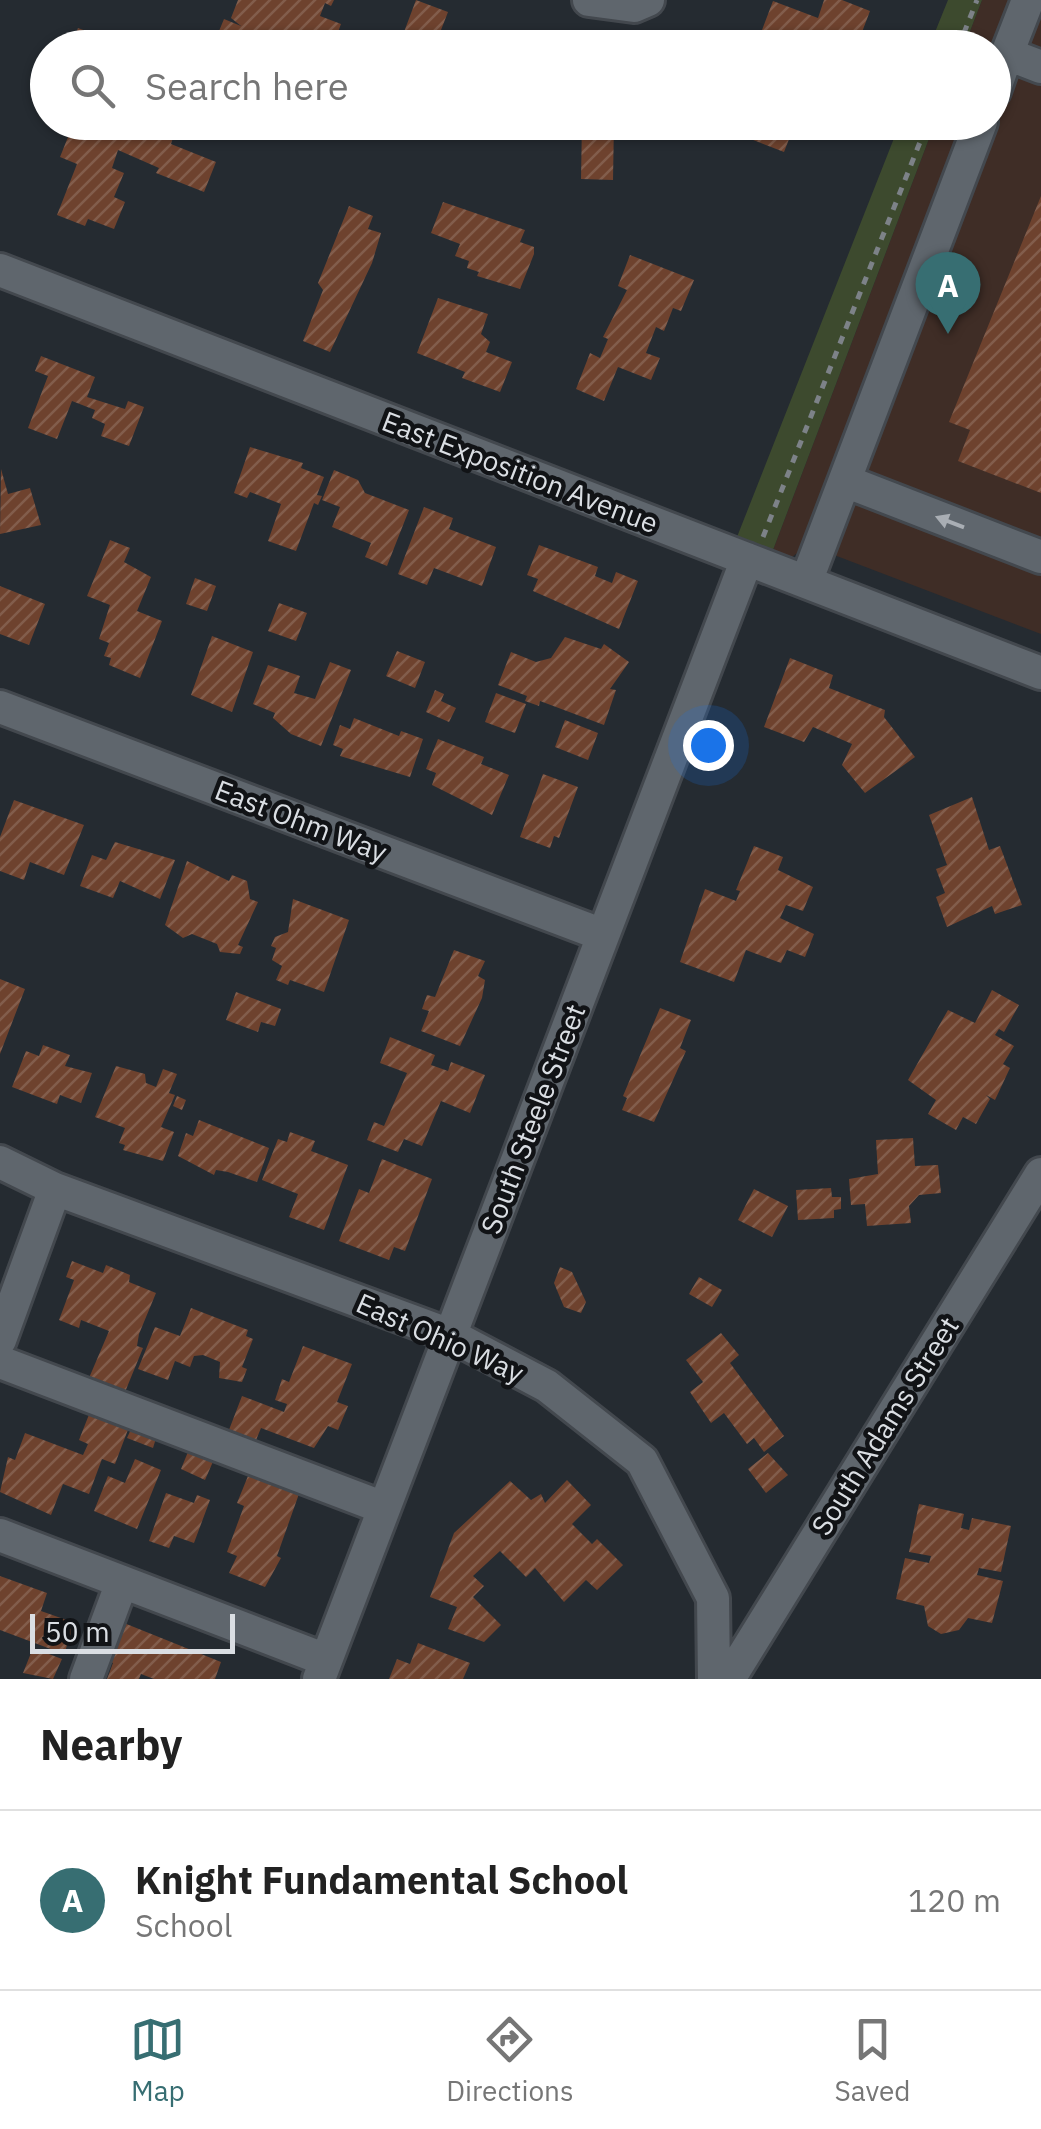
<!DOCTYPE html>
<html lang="en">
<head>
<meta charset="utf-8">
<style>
	:root { --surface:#fff; --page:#f6f6f6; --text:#222; --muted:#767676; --line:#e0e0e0; --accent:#376e72 }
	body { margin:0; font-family:"IBM Plex Sans",sans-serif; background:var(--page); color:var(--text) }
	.scale { position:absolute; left:30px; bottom:25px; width:205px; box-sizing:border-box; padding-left:10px; border:5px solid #dadee3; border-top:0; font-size:28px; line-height:35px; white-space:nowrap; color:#dadee3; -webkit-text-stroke:8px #111316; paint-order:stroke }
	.you { position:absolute; left:708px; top:745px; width:35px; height:35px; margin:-25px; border:8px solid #fff; border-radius:50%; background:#1a73e8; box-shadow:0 0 0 15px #1a73e833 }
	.badge { display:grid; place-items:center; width:65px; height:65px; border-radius:50%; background:var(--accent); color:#fff; font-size:32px; font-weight:700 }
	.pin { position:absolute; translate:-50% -82px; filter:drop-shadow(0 2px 5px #0008) }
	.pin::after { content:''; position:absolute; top:52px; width:35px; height:30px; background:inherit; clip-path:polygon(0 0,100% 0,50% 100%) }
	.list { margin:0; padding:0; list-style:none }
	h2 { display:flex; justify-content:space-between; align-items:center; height:130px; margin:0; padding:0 40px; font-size:42px }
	h2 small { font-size:32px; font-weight:400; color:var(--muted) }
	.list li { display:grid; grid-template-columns:65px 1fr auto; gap:30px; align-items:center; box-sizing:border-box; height:180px; padding:0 40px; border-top:2px solid var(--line) }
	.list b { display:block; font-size:38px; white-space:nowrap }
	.list p { margin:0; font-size:32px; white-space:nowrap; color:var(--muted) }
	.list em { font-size:32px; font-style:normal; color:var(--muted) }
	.icon { flex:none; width:55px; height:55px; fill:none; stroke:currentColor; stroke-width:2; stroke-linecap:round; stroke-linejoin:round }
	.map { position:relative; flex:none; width:1041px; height:1679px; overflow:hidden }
	.search { position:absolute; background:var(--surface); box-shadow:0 2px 8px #0004; left:30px; right:30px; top:30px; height:110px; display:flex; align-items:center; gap:25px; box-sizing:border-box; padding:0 35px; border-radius:55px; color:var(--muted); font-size:38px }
	.sheet { height:310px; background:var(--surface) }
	nav { display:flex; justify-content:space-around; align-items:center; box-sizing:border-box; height:140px; border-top:2px solid var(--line); background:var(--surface); font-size:28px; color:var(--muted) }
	nav a { display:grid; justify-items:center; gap:5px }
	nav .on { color:var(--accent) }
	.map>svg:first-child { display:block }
	.education { fill:#3f2d26 }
	.park { fill:#3d4a2e }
	.building { fill:url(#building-hatch) }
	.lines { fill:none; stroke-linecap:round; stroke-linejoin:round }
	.minor-casing { stroke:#43484e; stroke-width:38 }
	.path { stroke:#7d8288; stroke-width:5; stroke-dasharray:8 8; stroke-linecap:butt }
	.minor { stroke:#5f666d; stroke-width:32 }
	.oneway { fill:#a9aeb4 }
	.labels { text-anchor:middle; stroke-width:9; stroke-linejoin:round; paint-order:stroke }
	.street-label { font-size:28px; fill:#dadee3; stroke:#111316 }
</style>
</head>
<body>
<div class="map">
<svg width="1041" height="1679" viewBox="0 0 1041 1679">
	<defs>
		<pattern id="building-hatch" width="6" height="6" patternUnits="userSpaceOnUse" patternTransform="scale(2.5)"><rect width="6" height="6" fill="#6e422e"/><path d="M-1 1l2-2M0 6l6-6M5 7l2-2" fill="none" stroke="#825d4c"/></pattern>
	</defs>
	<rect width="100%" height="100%" fill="#252b31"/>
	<path class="education" d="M982,0H1041V634L808,545L792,557L773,550L935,123L994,122V48L964,47Z"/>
	<path class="park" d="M948,0H982L964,47H929Z
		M900,123H935L773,550L737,537Z"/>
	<path class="building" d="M238,0H334L331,6L325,3L320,16L341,24L332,48H212L224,19L241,26L231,18Z
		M416,0L448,12L434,48H398Z
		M824,0H842L870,11L859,40L866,43L864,48H785L759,38L773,1L818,18Z
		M78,28L128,47V48H71Z
		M605,37L615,38V48H605Z
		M74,122H106L126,130L129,122H178L171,144L216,162L204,192L156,173L159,168L118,150L112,168L124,173L114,197L125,202L114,229L88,219L85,226L57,215L77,164L60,157Z
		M582,122H614L613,180L581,179Z
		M732,122H813L808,135L793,129L784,152L738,134L741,126Z
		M1041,196V493L958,461L970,430L949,422Z
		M443,202L525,230L520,242L534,247V254L520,289L477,276L479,272L467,268L469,261L455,256L460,244L431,233Z
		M349,206L373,216L368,229L381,233L372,263L330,352L303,341L323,290L318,283Z
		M630,255L694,280L681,311L673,308L664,331L656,327L646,353L660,358L651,380L618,367L604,401L576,389L590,353L600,358L608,339L603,337L627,290L618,286Z
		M438,298L488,314L481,334L490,342L486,352L512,362L500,392L462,378L465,372L417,353Z
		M41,356L95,377L87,397L125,409L128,401L144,407L129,446L101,436L105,424L92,418L95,410L72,401L57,439L28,428L48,376L35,371Z
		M250,447L303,463L301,468L324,477L317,495L322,496L318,505L314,503L296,551L268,541L281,504L250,492L247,498L234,493Z
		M1,469L8,494L30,488L41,525L0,534Z
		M334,470L358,480L365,493L409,510L387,566L365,557L371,543L332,527L340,507L322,500Z
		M424,507L453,518L449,529L496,547L482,586L434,568L427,585L398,574Z
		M110,540L130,548L124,562L151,577L137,611L162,621L140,678L109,665L111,658L104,656L109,643L99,639L110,605L87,596Z
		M539,545L598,567L595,576L612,583L616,572L638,581L619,629L533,591L538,579L527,575Z
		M195,578L216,586L207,611L186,604Z
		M0,586L45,604L29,645L0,634Z
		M279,603L307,613L296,641L268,631Z
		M212,636L253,652L232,712L191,695Z
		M565,637L601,649L604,644L629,662L610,689L616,690L604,725L540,701L539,706L525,701L527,696L498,685L511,652L536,662L551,658Z
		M397,651L425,662L415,688L386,676Z
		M790,658L833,675L829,688L885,710L884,717L915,757L865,793L842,765L852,744L813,727L804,742L764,727Z
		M330,662L351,670L321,746L291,734L273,718L275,713L253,704L268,665L300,676L294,693L315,699Z
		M435,690L444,694L441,701L456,708L449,722L426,712Z
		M496,693L526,704L515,733L485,722Z
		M354,718L399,736L401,731L423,739L410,777L340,756L343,749L333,745L340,725L350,729Z
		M565,720L598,733L588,760L555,747Z
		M438,739L484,757L481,764L509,775L492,815L432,785L436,773L426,769Z
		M543,774L578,787L559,838L554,836L550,848L520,837Z
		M972,797L989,850L1000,846L1022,905L995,914L992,906L947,927L936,897L945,893L936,869L947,865L929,815Z
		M14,800L84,825L64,875L30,862L24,880L0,871V837Z
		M115,842L175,860L160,899L120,881L113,898L80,886L92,855L106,860Z
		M754,846L783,857L778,870L813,887L803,911L786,905L780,918L814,934L805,957L787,950L781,963L746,950L734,982L680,962L705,889L736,901L740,891L736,890Z
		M187,861L229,881L232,875L247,881L250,899L258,902L238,945L243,947L240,954L220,952L217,944L192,934L183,938L165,925Z
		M293,899L349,920L324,992L290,980L288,985L276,980L282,966L272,960L276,948L271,946L275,937L288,932Z
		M454,950L485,961L478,976L485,980L482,998L460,1046L421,1031L429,1011L422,1009L427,995L435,997Z
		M0,979L25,989L0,1054Z
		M992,990L1019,1005L1004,1032L999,1029L995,1035L1014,1046L1003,1064L1010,1068L995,1100L986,1095L990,1099L976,1124L963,1117L956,1130L928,1114L936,1100L908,1080L948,1010L975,1023Z
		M236,992L281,1009L275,1026L261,1022L258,1032L226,1020Z
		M660,1008L691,1020L680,1048L686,1051L654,1122L622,1110L627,1098L623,1096Z
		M390,1037L435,1055L431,1065L448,1071L451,1062L485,1075L470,1113L441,1101L422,1146L404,1139L398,1152L367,1140L374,1122L384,1126L407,1073L380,1063Z
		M43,1045L70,1055L65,1066L92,1073L81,1103L60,1095L57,1104L12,1087L26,1051L39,1056Z
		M116,1066L145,1074L146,1083L156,1087L163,1069L177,1074L169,1093L175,1095L161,1127L174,1132L163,1161L123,1150L125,1145L119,1143L125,1128L95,1117Z
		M177,1096L186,1100L182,1110L173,1106Z
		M199,1120L269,1148L257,1182L228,1172L216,1170L214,1175L178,1156L186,1133L193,1136Z
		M290,1132L315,1141L311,1151L348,1165L324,1230L289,1217L298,1194L262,1180L278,1139L287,1142Z
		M913,1138L915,1166L938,1165L941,1193L919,1195L909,1206L911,1223L867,1226L865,1204L851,1205L849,1179L878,1174L876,1140Z
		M382,1159L432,1179L405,1251L394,1247L389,1260L339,1241L359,1189L369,1193Z
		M831,1188L832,1197H841V1209L834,1210V1218L798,1220L796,1190Z
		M754,1189L788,1206L772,1237L738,1220Z
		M72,1261L103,1273L106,1265L130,1275L129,1282L156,1293L139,1334L137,1346L143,1348L125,1392L89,1378L109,1331L81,1320L79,1328L59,1320L74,1280L66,1277Z
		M560,1267L572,1272L586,1302L581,1313L564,1307L554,1283Z
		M699,1277L722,1290L712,1307L689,1294Z
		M191,1308L248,1330L246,1336L253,1339L242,1367L247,1369L242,1382L219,1378L220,1362L203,1355L194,1356L190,1367L175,1361L168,1380L138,1369L155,1327L180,1336Z
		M721,1333L739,1355L730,1363L784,1436L764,1452L754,1438L747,1444L724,1413L711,1423L690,1392L703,1382L686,1360Z
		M303,1346L352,1364L337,1402L348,1406L338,1430L328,1426L314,1448L261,1428L254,1445L227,1435L242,1396L284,1412L287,1404L275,1400L282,1379L289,1382Z
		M90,1412L129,1427L115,1464L102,1459L89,1494L63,1484L51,1515L0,1492L8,1457L15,1460L25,1433L83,1455L88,1444L79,1440Z
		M133,1425L157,1435L153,1448L127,1438Z
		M190,1447L215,1457L205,1480L181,1469Z
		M768,1453L788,1475L766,1493L748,1469Z
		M135,1459L161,1470L137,1529L94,1511L108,1476L125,1483Z
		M248,1476L300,1491L277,1556L281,1558L265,1587L229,1573L237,1556L227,1552L244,1506L237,1503Z
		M567,1480L591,1505L572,1524L592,1544L597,1539L623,1565L597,1590L586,1580L564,1602L535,1568L526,1577L500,1551L473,1576L484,1586L473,1597L501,1625L484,1642L448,1629L457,1607L430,1597L454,1533L510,1481L531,1500L541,1494L545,1503Z
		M166,1493L194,1503L197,1495L210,1500L194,1543L174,1536L169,1548L149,1541Z
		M919,1504L964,1514L961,1528L969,1530L972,1518L1011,1526L1001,1572L979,1568L977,1575L1003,1581L992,1623L968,1618L959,1630L941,1634L928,1626L924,1606L896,1599L905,1558L929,1563L931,1556L909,1552Z
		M0,1576L47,1593L41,1611L75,1623L64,1654L0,1630Z
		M119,1621L221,1662L215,1679H154L141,1674L139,1679H107L113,1663L104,1659Z
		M418,1643L470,1663L463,1679H389L397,1659L410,1664Z
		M33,1648L62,1659L53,1679L23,1673Z"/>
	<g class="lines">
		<g class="minor-casing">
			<path id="minor" d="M589,0L634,6L648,0
				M1007,54L1028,0
				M994,91L1007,54L1041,67
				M0,270L1041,673
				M845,481L1041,557
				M806,582L981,122
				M0,707L603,935
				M0,1162L55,1189L450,1335L547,1386L642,1461L713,1598L714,1679
				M0,1340L55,1189
				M0,1362L384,1508
				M0,1535L326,1660
				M86,1679L122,1582
				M319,1679L747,559
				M729,1679L1041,1174"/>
		</g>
		<path class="path" d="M958,48L977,0
			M763,537L928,122"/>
		<use href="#minor" class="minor"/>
	</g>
	<defs><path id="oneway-solid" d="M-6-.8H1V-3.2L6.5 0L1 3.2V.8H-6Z" transform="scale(2.5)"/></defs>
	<use class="oneway" href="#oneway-solid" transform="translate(950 522) rotate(-159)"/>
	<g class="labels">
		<g class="street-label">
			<text transform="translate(520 472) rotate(21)" y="10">East Exposition Avenue</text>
			<text transform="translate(301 821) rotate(21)" y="10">East Ohm Way</text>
			<text transform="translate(533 1119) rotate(-69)" y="10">South Steele Street</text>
			<text transform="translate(440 1338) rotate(24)" y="10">East Ohio Way</text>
			<text transform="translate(885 1426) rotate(-58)" y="10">South Adams Street</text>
		</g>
	</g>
</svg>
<div class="scale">50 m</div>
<div class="you"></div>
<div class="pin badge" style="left:948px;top:334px">A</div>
<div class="search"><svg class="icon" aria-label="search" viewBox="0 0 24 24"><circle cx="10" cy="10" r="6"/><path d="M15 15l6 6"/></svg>Search here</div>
</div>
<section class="sheet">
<h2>Nearby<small></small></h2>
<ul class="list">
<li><span class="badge">A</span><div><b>Knight Fundamental School</b><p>School</p></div><em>120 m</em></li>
</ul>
</section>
<nav>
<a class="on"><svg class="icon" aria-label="map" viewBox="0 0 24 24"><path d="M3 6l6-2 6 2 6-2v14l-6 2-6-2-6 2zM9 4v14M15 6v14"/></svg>Map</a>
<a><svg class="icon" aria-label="directions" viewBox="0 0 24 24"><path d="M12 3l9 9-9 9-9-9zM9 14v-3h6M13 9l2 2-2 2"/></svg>Directions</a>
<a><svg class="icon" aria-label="saved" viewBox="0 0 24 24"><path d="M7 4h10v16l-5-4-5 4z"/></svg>Saved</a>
</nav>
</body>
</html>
